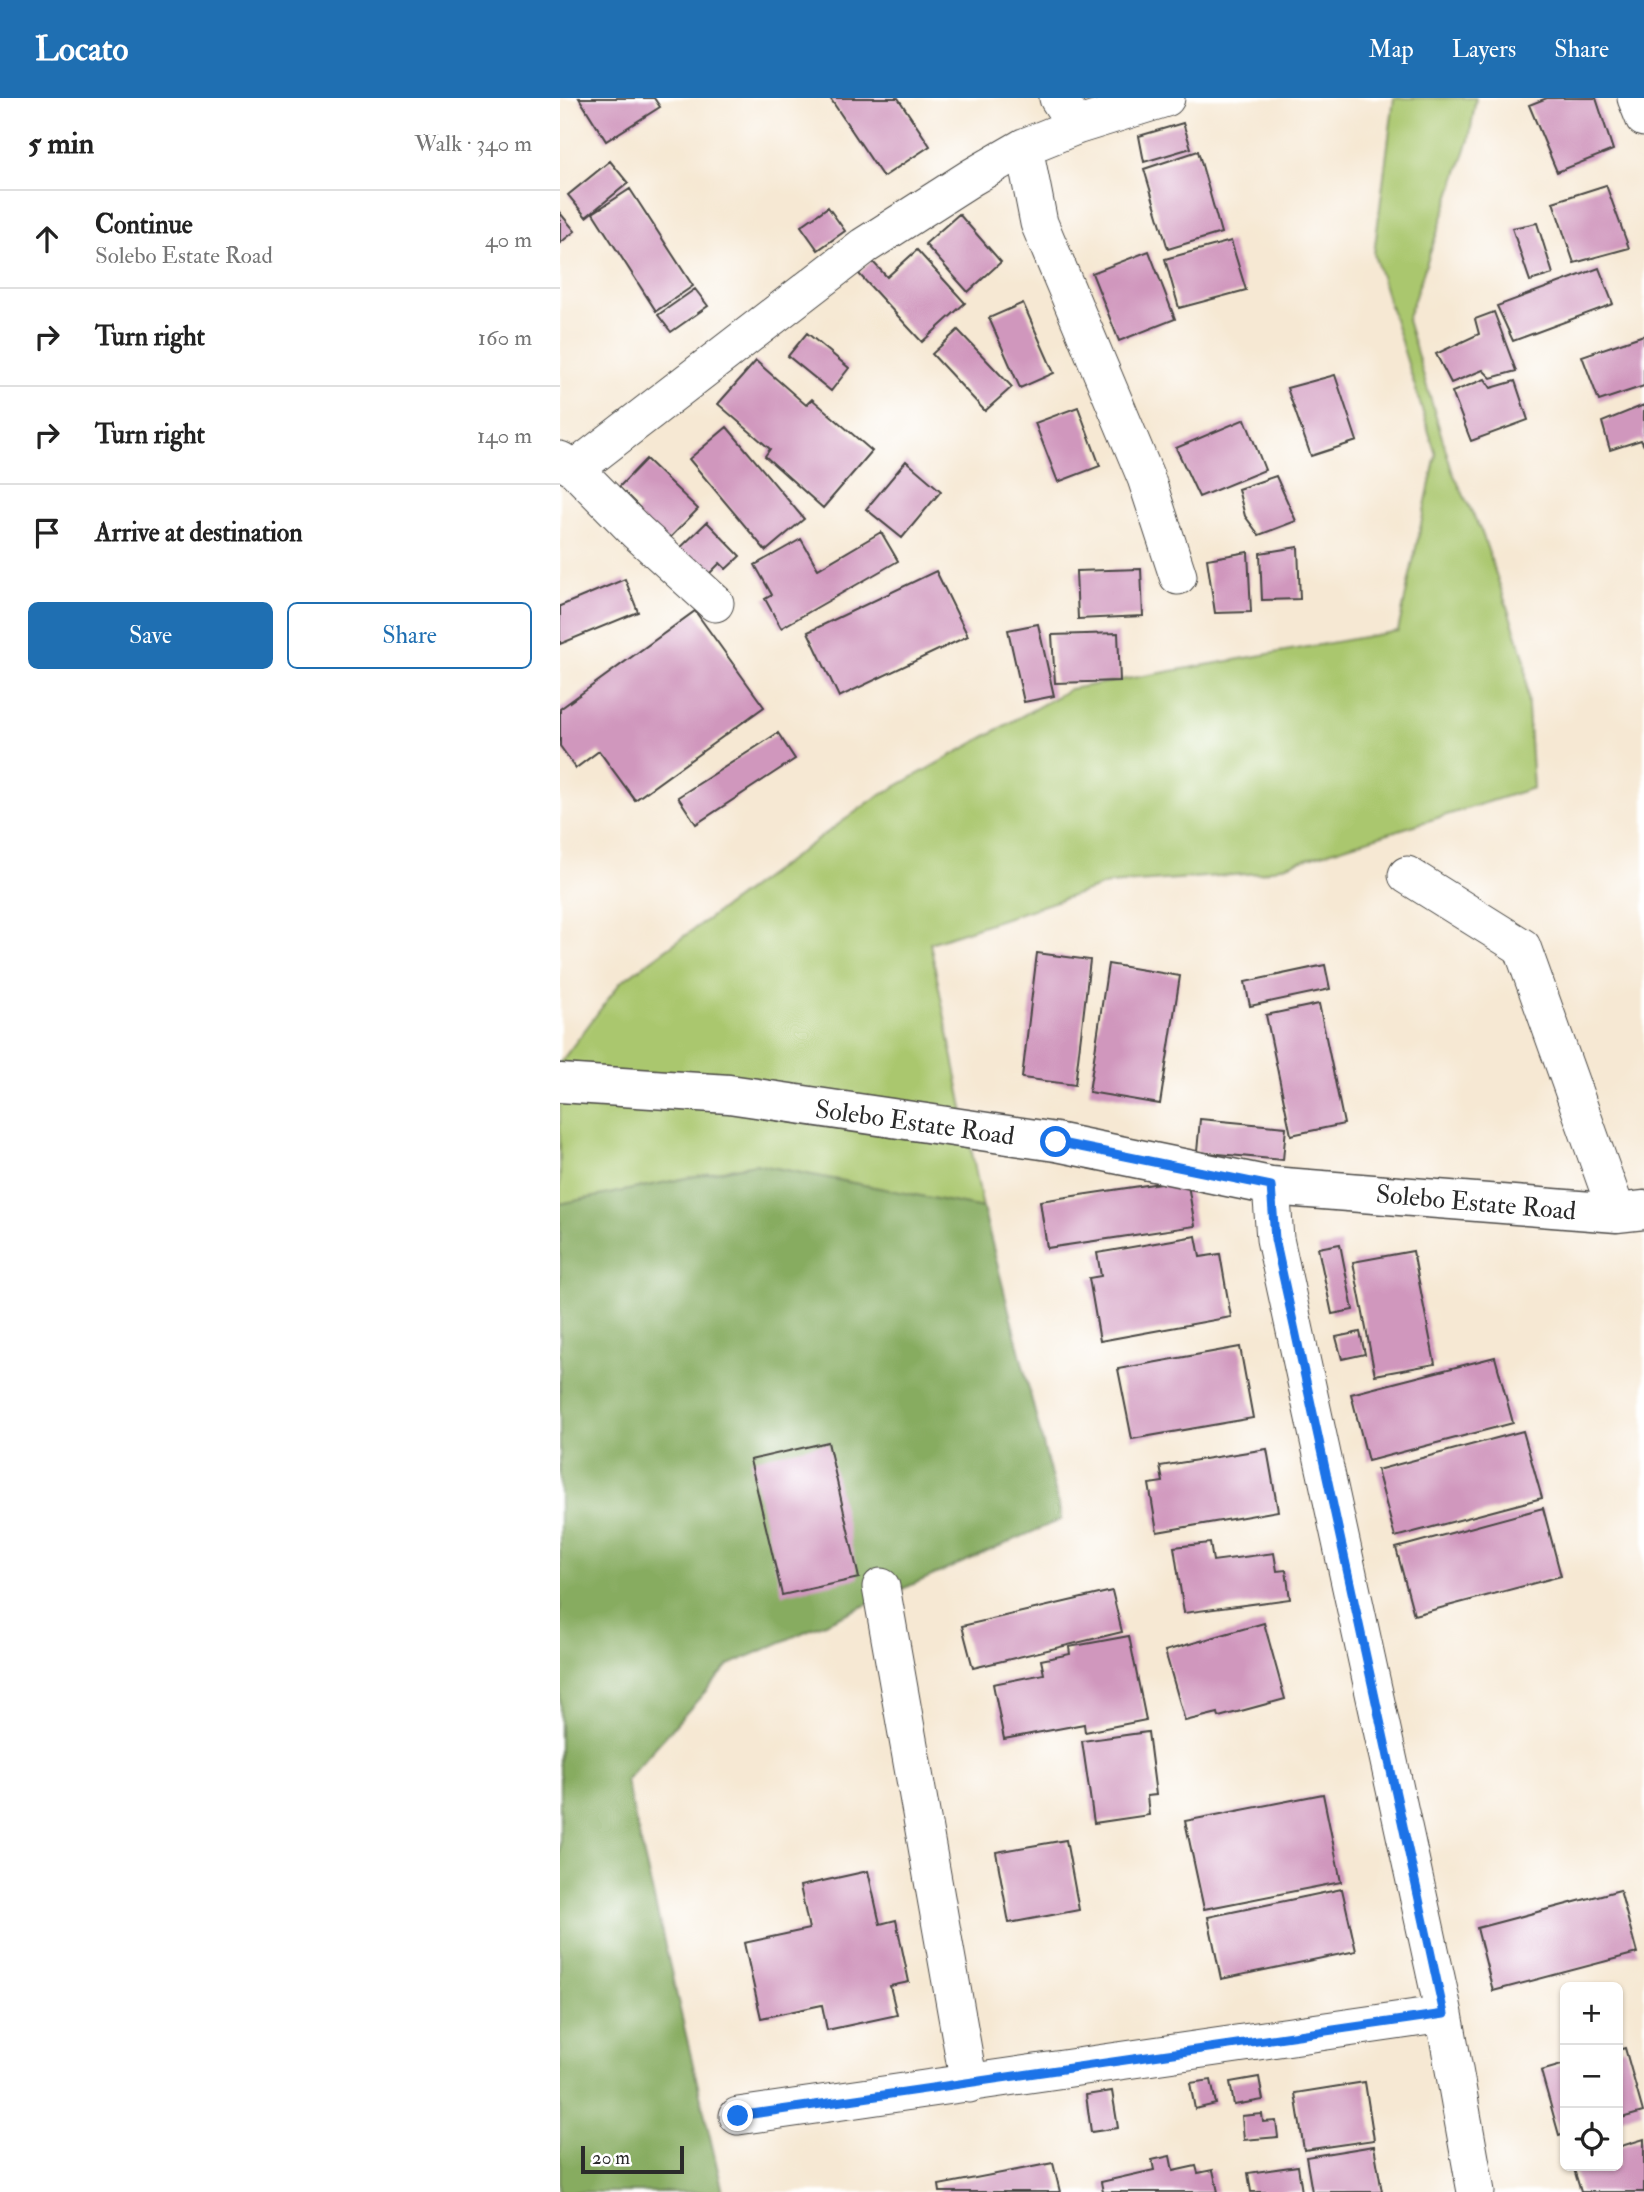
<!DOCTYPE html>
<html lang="en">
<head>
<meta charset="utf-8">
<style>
	:root { --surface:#fff; --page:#f6f6f6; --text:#222; --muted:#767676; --line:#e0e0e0; --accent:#1f6fb2 }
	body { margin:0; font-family:"IM FELL Double Pica",serif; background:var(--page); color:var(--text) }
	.controls { position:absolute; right:21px; bottom:21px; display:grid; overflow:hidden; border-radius:10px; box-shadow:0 2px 5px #0004 }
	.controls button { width:63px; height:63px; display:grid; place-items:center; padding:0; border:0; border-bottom:2px solid var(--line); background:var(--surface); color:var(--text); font:35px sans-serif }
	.scale { position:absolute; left:21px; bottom:18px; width:103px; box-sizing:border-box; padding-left:7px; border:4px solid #2b2b2b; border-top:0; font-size:19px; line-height:24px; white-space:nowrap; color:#2b2b2b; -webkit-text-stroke:5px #fff; paint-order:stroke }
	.stop { position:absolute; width:21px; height:21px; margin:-16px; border:5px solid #1a73e8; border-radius:50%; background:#fff }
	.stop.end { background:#1a73e8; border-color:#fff; box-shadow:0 2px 7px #0008 }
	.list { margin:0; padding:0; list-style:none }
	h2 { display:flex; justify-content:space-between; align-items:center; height:91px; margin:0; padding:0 28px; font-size:30px }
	h2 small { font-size:23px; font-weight:400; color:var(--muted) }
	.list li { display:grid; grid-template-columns:46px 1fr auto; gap:21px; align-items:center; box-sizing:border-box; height:98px; padding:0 28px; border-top:2px solid var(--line) }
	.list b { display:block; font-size:26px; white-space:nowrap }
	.list p { margin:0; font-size:23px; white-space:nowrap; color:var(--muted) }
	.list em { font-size:23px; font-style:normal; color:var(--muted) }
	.actions { display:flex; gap:14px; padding:21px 28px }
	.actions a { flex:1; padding:16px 0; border:2px solid var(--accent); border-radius:10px; text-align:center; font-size:24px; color:var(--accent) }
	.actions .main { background:var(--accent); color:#fff }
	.icon { flex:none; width:38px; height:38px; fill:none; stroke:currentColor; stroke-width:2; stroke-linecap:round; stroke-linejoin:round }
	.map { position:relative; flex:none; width:1084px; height:2094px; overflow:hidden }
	header { display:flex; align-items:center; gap:42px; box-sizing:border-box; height:98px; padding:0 35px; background:var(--accent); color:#fff }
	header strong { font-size:33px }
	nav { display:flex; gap:38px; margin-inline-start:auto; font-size:24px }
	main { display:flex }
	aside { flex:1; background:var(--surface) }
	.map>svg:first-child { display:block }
	.green { fill:#aac76e; stroke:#6a794c; stroke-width:2 }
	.forest { fill:#87ac61; stroke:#596c46; stroke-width:2 }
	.building { fill:#d097bd }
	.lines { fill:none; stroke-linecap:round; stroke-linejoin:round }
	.minor-casing { stroke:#494744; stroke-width:39 }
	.tertiary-casing { stroke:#494744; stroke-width:41 }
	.minor { stroke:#fff; stroke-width:37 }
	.tertiary { stroke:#fff; stroke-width:38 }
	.route { stroke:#1a73e8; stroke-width:9 }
	.labels { text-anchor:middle; stroke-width:6; stroke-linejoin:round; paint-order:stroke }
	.street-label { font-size:26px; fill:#2b2b2b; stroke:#fff }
</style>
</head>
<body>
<header>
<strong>Locato</strong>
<nav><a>Map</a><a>Layers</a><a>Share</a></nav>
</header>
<main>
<aside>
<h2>5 min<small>Walk · 340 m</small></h2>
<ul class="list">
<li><svg class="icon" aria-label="ahead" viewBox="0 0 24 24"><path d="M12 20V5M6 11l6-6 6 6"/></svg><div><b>Continue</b><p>Solebo Estate Road</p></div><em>40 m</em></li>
<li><svg class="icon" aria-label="right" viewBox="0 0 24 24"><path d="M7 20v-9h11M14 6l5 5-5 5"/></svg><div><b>Turn right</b></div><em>160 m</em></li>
<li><svg class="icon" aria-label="right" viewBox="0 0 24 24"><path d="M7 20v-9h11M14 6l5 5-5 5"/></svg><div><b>Turn right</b></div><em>140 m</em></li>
<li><svg class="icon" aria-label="arrive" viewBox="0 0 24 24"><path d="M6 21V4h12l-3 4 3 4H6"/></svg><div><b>Arrive at destination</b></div></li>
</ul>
<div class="actions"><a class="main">Save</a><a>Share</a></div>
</aside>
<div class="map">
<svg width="1084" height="2094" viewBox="0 0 1084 2094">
	<rect width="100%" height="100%" fill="#fff"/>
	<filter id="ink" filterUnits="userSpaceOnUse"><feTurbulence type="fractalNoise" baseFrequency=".0143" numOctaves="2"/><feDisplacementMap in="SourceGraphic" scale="14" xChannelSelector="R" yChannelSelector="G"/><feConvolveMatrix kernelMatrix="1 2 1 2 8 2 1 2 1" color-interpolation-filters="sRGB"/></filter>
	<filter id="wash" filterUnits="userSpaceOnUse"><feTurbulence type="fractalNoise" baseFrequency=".00686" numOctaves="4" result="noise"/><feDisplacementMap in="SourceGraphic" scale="28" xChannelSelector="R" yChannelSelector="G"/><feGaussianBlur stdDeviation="1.57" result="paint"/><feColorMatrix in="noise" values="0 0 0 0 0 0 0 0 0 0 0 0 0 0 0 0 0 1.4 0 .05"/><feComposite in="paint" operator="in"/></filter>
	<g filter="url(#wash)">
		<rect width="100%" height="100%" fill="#f6e8d3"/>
		<path class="green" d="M834,0H916L909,42L847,222L892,373L922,435L965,562L973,690L701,775L548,786L370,845L423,1110L195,1066L0,1106V965L61,884L312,702L510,591L838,533L876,357L814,156Z"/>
		<path class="forest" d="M195,1066L423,1110L502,1421L169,1567L66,1682L163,2094H0V1106Z"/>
		<g id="blocks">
			<path class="building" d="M19,0H94L100,9L46,43Z
				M270,0H338L370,48L323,79Z
				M987,0H1036L1053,52L997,74L969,7Z
				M623,25L631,50L584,64L579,38Z
				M638,53L661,135L608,151L584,71Z
				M50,63L68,85L26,119L8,97Z
				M1046,87L1069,150L1014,165L993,104Z
				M70,91L133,188L96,213L33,115Z
				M268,109L285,133L258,152L241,128Z
				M0,115L15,133L0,145Z
				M399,116L441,164L408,194L365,146Z
				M977,125L993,176L970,183L952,130Z
				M671,143L686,192L619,210L605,161Z
				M357,152L405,205L362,244L299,176L312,163L327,179Z
				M589,153L615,221L559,243L532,175Z
				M1039,170L1053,206L953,243L937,208Z
				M135,191L148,208L111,234L98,217Z
				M463,205L494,275L460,290L429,220Z
				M934,214L956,273L931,280L923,272L891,285L876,256L919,236L915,221Z
				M398,232L452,289L425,313L372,256Z
				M247,235L289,270L271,293L228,258Z
				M1084,237V288L1039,303L1022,258Z
				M196,263L246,307L252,301L312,353L263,410L205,358L210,351L158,306Z
				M775,277L797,343L751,358L727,290Z
				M925,281L931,290L955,283L968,322L911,343L892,294Z
				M1084,307V348L1081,342L1050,352L1042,324Z
				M518,309L540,368L498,384L475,325Z
				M685,321L705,372L639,399L616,350Z
				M167,329L244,421L206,453L129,361Z
				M86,361L138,411L105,445L75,416L80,410L59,389Z
				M346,363L381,393L342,440L306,411Z
				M716,378L736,423L699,437L685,418L678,391Z
				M147,424L180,458L166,471L160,465L142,483L115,455Z
				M321,434L338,463L221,530L205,501L212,497L195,467L241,441L258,471Z
				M738,449L740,501L702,502L700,455Z
				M688,454L691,514L655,515L647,461Z
				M581,471L583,518L518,521L516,473Z
				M376,473L408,538L279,599L248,534Z
				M65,481L78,514L0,546V508Z
				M135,513L204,609L75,702L39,653L16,670L0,648V611Z
				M478,526L494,598L464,604L448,532Z
				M558,535L560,583L495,585L492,537Z
				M218,635L235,661L136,726L118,699Z
				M477,855L530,862L515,987L462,980Z
				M548,866L620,878L600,1006L529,994Z
				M765,867L770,891L690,908L685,884Z
				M759,906L784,1026L731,1037L706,917Z
				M640,1021L726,1029L723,1062L637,1054Z
				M627,1081L635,1128L487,1150L480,1103Z
				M636,1138L640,1159L660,1156L671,1219L540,1243L529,1180L541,1178L537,1155Z
				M780,1146L793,1212L772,1216L758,1150Z
				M853,1153L875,1266L815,1277L793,1164Z
				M800,1234L805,1256L782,1261L776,1239Z
				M680,1249L693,1320L572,1341L558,1271Z
				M935,1259L953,1325L808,1363L791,1296Z
				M963,1333L982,1400L835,1439L817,1372Z
				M268,1344L299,1480L222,1497L190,1362Z
				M707,1351L718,1413L597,1434L589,1386L603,1384L600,1368Z
				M983,1410L1001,1478L854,1517L836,1450Z
				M650,1445L653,1463L714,1455L717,1473L726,1472L730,1501L624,1515L614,1449Z
				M552,1493L562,1534L413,1570L402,1528Z
				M704,1525L725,1601L659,1619L658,1615L625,1623L605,1553Z
				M569,1538L586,1622L525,1634L524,1626L444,1641L433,1586L484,1576L481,1562L510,1556L509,1549Z
				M588,1634L596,1697L587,1698L589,1717L534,1725L522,1643Z
				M763,1696L781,1784L644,1811L625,1723Z
				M506,1742L519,1812L449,1825L436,1754Z
				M308,1773L320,1826L336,1822L349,1884L330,1888L337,1917L267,1932L262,1907L201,1920L184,1845L249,1831L240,1788Z
				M782,1791L796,1853L661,1881L648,1819Z
				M1060,1792L1077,1855L933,1893L917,1830Z
				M1065,1950L1083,2014L1058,2021V1952Z
				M1005,1966V2035L999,2037L981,1973Z
				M699,1979L703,2002L674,2007L670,1984Z
				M651,1982L656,2006L635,2011L630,1985Z
				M805,1984L814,2042L744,2052L735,1995Z
				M552,1993L558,2030L531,2034L526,1997Z
				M702,2016L703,2024L716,2023L718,2039L684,2042L682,2018Z
				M1084,2041V2094H1021L1013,2068H1058V2049Z
				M814,2048L822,2094H752L746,2059Z
				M610,2058L613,2073L636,2068L638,2075L653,2072L658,2094H543L541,2084L594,2072L592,2062Z
				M493,2065L500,2094H380L379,2087Z
				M738,2068L742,2094H691L688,2075Z"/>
		</g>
	</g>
	<g filter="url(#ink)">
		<use href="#blocks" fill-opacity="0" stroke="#494744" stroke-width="2"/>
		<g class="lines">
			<g class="minor-casing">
				<path id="minor" d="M498,0L516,28
					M1076,0L1084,20
					M464,49L479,125L586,380L618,478
					M0,362L15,371L77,434L155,505
					M15,371L304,148L412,79L464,49L516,28L606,0
					M847,777L962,849L1057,1115
					M711,1088L715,1141L884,1916L916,2094
					M321,1489L409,1986
					M178,2018L884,1916"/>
			</g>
			<g class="tertiary-casing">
				<path id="tertiary" d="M0,985L169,996L496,1044L711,1088L1057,1115L1084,1112"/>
			</g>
			<use href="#minor" class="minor"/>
			<use href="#tertiary" class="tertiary"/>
		</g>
	</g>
	<g class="lines" filter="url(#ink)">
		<path class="route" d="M178,2018L884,1916L715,1141L711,1088L496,1044"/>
	</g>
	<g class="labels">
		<g class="street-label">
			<text transform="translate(355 1024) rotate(8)" y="9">Solebo Estate Road</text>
			<text transform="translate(916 1104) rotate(5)" y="9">Solebo Estate Road</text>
		</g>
	</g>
</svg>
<div class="controls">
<button>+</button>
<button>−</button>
<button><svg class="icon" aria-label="locate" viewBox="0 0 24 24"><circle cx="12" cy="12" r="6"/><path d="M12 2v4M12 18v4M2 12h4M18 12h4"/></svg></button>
</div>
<div class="scale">20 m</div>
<div class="stop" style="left:496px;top:1044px"></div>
<div class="stop end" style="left:178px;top:2018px"></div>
</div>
</main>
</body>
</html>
